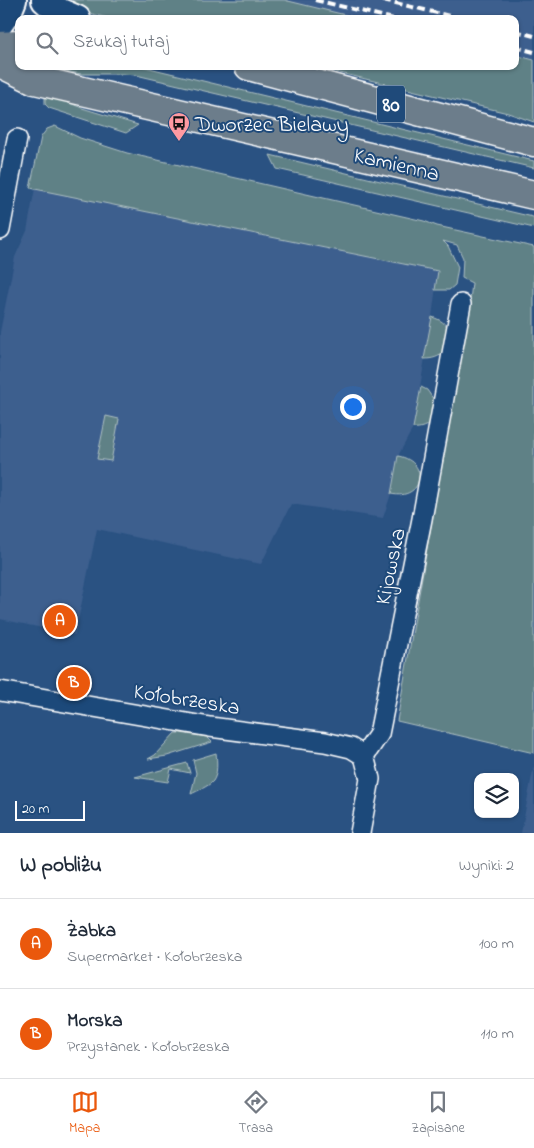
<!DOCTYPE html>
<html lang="pl">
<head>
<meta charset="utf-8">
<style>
	:root { --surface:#fff; --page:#f6f6f7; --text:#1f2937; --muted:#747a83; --line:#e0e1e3; --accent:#ea580c }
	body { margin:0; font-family:"Indie Flower",sans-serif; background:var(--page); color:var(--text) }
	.controls { position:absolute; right:15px; bottom:15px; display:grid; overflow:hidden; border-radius:10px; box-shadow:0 1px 4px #0004 }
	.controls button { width:45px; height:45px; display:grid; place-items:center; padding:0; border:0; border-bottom:1px solid var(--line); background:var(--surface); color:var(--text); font:25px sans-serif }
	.scale { position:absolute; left:15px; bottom:12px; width:70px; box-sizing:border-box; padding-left:5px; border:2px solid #fff; border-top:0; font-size:14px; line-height:18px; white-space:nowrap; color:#fff; -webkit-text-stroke:4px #1f4a7a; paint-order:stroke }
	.you { position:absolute; left:352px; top:406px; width:18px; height:18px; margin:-12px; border:4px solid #fff; border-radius:50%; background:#1a73e8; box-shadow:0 0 0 8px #1a73e833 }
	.badge { display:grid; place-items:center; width:32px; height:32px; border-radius:50%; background:var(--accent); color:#fff; font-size:16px; font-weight:700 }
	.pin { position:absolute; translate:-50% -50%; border:2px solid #fff; box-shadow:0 1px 5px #0006 }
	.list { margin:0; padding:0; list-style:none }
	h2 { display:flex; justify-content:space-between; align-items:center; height:65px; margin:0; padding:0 20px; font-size:21px }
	h2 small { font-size:16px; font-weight:400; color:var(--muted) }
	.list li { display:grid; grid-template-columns:32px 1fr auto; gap:15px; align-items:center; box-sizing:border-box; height:90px; padding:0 20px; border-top:1px solid var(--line) }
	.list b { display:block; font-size:19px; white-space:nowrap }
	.list p { margin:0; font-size:16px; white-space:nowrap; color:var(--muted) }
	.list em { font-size:16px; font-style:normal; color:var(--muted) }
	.icon { flex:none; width:28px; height:28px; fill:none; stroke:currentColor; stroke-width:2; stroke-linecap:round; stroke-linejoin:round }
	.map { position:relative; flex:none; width:534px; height:833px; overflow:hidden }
	.search { position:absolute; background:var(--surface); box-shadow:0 1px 4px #0004; left:15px; right:15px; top:15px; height:55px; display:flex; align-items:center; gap:12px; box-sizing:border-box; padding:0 18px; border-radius:10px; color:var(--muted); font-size:19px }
	.sheet { height:245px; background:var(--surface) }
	nav { display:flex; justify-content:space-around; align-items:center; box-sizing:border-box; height:70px; border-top:1px solid var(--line); background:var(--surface); font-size:14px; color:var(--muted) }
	nav a { display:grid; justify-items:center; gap:2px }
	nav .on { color:var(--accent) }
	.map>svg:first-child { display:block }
	.built { fill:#3c5f8e }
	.green { fill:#5f8186; stroke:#afc0c2 }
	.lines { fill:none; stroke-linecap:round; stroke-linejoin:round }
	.street-casing { stroke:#fff; stroke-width:22 }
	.secondary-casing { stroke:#fff; stroke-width:30 }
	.primary-casing { stroke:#fff; stroke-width:31 }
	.street { stroke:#1f4a7a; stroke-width:19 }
	.secondary { stroke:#1f4a7a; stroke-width:26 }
	.primary { stroke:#6c7d8b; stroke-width:28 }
	.rail { stroke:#fff; stroke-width:4; stroke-dasharray:8 4; stroke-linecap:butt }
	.labels { text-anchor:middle; stroke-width:4; stroke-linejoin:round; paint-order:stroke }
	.shield { fill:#1f4a7a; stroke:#bcc9d7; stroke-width:1 }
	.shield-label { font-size:21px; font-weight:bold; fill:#fff }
	.poi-label { font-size:22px; fill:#fff; stroke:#1f4a7a; text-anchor:start }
	.street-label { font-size:22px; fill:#fff; stroke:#1f4a7a }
</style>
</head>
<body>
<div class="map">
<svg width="534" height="833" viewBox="0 0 534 833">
	<rect width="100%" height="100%" fill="#2a5282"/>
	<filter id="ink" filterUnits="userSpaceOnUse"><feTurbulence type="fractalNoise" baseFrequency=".02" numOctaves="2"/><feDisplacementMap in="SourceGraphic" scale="10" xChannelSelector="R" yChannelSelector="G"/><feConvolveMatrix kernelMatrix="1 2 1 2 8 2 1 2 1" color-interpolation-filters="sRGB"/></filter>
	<g filter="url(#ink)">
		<path class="built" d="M284,0H534V59L515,55V19H363Z
			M35,188L438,271L432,317L413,428L398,456L391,494L383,518L291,504L261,564L97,529L75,635L0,619V332L15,257L27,231Z
			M534,765V833H521Z"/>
		<path class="green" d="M72,0H284L362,19H112L73,9Z
			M515,55L534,60V122L508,113L311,66H515Z
			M56,66H141L534,161V168L136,75L123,74H81L55,69Z
			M45,93L82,108L138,125L126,133L49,108L45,104Z
			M55,126L80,138L127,153L424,221L437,226L534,247V753L397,721L470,301L472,283L462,278L463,258L457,245L443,241L448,246L458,267L455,285L449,290H435L438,271L30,188L41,137L47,129Z
			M270,155L533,217L534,218V228L277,169Z
			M432,317C441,320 445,323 449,330L445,352C438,357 433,359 424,359Z
			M421,387L427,390L436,403L433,421C426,426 421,429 413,428Z
			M106,416L119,419L111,461L97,459Z
			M398,456C431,462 423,501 391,494Z
			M175,733H180L207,737L212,742L167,756L148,759L155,755Z
			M216,753C217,761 218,774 213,781C209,786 197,791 191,794L196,773L193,760Z
			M187,763L190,773L171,769L168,782L135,777Z"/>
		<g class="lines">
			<g class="street-casing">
				<path id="street" d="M0,230L17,139
					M0,691L210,727L325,742L351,748L364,756
					M360,833L370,779L364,756L379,734L422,519L461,304"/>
			</g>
			<g class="secondary-casing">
				<path id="secondary" d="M45,0L56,10L77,19
					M0,23L9,10L13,0"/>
			</g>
			<g class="primary-casing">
				<path id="primary" d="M0,46L19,45
					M0,63L35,80L534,195
					M249,66L534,142"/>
			</g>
			<use href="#street" class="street"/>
			<use href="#secondary" class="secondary"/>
			<use href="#primary" class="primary"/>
			<path class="rail" d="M315,0L394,19
				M383,0L462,19
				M515,31L534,36
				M515,47L534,52"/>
		</g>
	</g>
	<defs>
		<g id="bus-pin" transform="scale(1.125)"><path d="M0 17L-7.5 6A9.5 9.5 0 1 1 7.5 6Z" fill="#ff9aa2" stroke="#1f4a7a"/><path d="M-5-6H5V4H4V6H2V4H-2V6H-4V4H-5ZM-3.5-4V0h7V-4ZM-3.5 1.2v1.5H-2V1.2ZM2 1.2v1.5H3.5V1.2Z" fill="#111"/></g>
	</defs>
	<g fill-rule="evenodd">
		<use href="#bus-pin" x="179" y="123"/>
	</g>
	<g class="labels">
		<rect class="shield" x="377" y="85.5" width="28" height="37" rx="4"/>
		<g class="shield-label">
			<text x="391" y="111">80</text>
		</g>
		<g class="poi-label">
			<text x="195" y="131">Dworzec Bielawy</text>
		</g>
		<g class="street-label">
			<text transform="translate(397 163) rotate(13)" y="8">Kamienna</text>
			<text transform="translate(389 566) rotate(-78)" y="8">Kijowska</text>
			<text transform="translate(187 698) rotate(9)" y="8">Kołobrzeska</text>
		</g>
	</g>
</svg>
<div class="controls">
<button><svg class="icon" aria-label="layers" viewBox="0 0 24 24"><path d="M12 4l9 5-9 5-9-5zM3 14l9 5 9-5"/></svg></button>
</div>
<div class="scale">20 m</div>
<div class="you"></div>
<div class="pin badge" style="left:60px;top:621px">A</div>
<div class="pin badge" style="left:74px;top:683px">B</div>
<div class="search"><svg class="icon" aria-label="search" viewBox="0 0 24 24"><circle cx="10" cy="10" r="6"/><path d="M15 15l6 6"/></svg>Szukaj tutaj</div>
</div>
<section class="sheet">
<h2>W pobliżu<small>Wyniki: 2</small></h2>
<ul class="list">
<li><span class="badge">A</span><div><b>Żabka</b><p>Supermarket · Kołobrzeska</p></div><em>100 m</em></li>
<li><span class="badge">B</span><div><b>Morska</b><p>Przystanek · Kołobrzeska</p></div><em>110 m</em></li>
</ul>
</section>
<nav>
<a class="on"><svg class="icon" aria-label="map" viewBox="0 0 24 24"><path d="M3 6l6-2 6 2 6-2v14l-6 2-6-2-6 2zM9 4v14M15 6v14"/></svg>Mapa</a>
<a><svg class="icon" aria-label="directions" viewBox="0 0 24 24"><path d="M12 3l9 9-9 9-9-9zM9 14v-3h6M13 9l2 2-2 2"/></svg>Trasa</a>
<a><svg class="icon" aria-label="saved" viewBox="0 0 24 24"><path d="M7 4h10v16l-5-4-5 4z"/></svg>Zapisane</a>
</nav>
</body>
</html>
